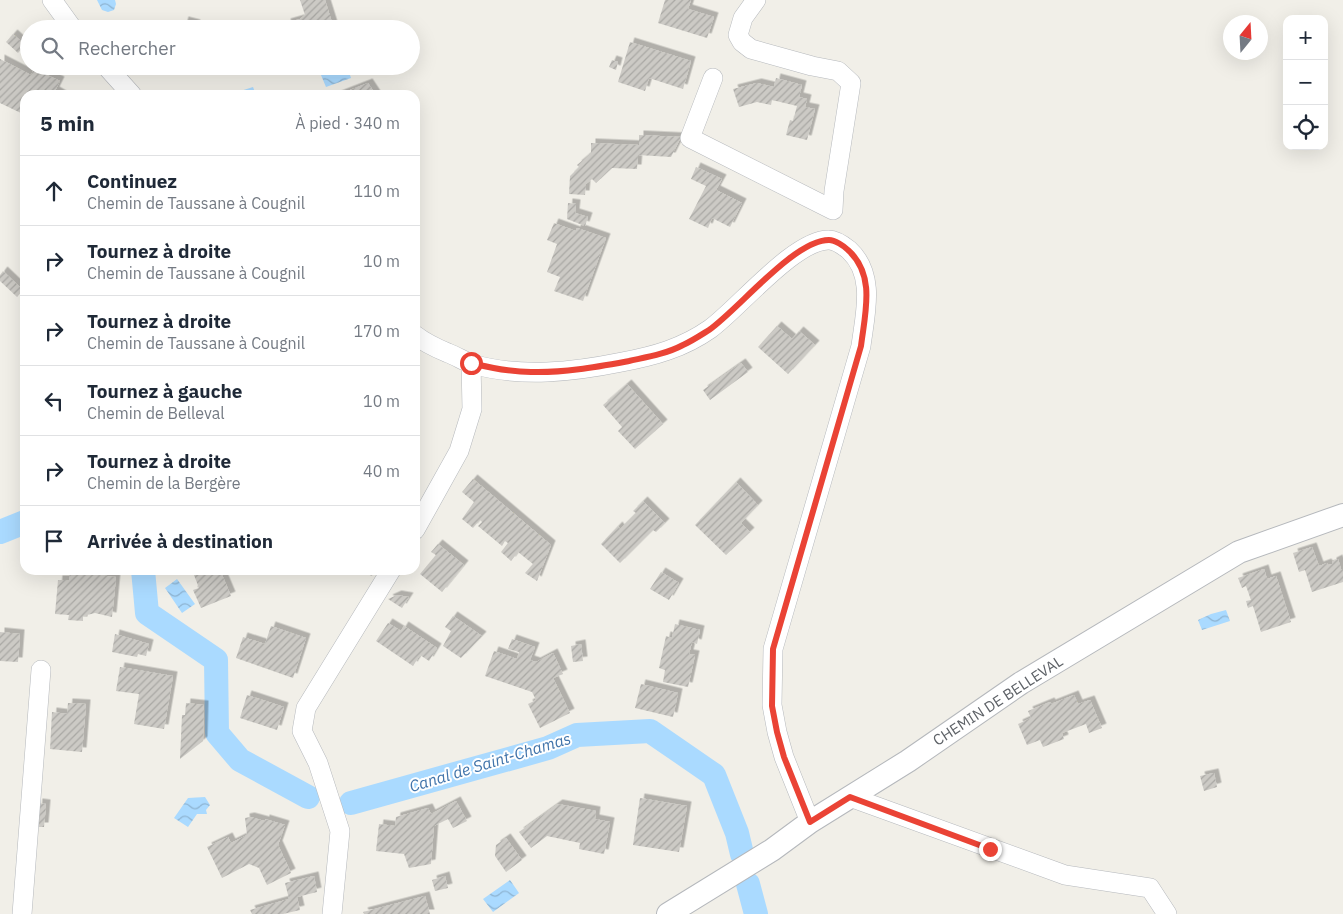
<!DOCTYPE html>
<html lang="fr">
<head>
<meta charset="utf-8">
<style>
	:root { --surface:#fff; --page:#f2f2f3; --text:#1f2937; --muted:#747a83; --line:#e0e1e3 }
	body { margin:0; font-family:"IBM Plex Sans",sans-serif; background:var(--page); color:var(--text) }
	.controls { position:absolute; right:15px; top:15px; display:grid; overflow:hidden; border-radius:10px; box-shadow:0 5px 20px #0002 }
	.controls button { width:45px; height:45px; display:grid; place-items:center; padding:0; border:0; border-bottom:1px solid var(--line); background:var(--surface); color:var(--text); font:25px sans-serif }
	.compass { position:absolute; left:1223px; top:15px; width:45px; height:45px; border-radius:50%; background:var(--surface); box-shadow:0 5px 20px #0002; rotate:18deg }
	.stop { position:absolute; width:15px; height:15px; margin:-11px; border:4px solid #ea4335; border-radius:50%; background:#fff }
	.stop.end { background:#ea4335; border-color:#fff; box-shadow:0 1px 5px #0008 }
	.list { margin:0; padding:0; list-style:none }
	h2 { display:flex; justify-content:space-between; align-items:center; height:65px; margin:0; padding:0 20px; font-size:21px }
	h2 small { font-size:16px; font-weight:400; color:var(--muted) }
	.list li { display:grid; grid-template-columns:32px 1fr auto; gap:15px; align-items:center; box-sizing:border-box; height:70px; padding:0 20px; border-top:1px solid var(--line) }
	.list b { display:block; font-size:19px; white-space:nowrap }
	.list p { margin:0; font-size:16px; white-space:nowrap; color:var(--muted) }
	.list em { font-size:16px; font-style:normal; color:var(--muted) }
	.icon { flex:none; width:28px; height:28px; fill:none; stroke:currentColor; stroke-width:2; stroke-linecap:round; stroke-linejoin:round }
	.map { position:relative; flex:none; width:1343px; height:914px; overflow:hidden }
	.search { position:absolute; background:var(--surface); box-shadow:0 5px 20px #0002; left:20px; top:20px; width:400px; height:55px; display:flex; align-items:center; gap:12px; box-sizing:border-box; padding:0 18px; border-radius:28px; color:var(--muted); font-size:19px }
	.panel { position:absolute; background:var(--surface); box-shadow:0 5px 20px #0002; left:20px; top:90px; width:400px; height:485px; border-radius:15px }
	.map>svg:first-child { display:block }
	.water { fill:url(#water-waves) }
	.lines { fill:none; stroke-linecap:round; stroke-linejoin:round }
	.canal { stroke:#aadaff; stroke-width:24 }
	.building { fill:url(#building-hatch); filter:url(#shadow) }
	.minor-casing { stroke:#b5b8bc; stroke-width:20 }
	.tertiary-casing { stroke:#b5b8bc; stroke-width:24 }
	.minor { stroke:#fff; stroke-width:19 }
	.tertiary { stroke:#fff; stroke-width:22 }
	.route { stroke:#ea4335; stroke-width:6 }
	.labels { text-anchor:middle; stroke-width:4; stroke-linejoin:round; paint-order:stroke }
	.street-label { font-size:15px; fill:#5f6368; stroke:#fff }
	.water-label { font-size:16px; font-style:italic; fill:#4174aa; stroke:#fff }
</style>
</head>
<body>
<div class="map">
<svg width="1343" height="914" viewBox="0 0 1343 914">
	<defs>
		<pattern id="water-waves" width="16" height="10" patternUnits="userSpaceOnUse" patternTransform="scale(1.25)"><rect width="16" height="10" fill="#aadaff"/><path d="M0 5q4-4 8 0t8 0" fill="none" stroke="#8eb4d2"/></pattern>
		<pattern id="building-hatch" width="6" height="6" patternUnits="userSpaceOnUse" patternTransform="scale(1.25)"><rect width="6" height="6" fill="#cccac5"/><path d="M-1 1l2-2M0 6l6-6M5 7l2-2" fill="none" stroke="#a9a8a4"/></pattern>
		<filter id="shadow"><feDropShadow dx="4.5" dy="-4.5" stdDeviation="0" flood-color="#0004"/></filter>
	</defs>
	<rect width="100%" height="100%" fill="#f1efe8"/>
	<path class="water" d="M97,0H115L116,4L114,10L108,12L102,10Z
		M347,66L351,78L326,87L321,75Z
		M253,87L256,95H228Z
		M177,579L195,604L182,613L165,588Z
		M1226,610L1230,621L1202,630L1198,620L1211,614Z
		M205,797L210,805L206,810L207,814H197L188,827L174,818L188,798Z
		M510,880L519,893L493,912L483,899Z"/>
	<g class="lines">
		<path class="canal" d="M0,532L25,522
			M143,570L147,613L216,660L217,733L240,760L308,797
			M351,803L548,748L577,735L650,731L714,775L737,833L742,854
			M748,884L756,914"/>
	</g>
	<path class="building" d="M300,0H325L334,29H288L286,23L300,19L305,15Z
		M665,0H691L688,9L714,17L707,38L658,23Z
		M184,21L196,24L195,29H182Z
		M13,34L25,45L18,53L6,42Z
		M630,42L691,61L683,89L649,78L645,91L618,82Z
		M0,59L31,75L34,69L60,81L55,91L62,95H25V115L0,103Z
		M612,60L618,62L616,70L609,67Z
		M242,66H254L255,71L244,74Z
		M776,78L802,85L799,97L807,99L805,107L815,109L807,140L786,135L790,120L793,121L797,106L772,100L771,105L757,102L739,107L733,89L757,83L774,87Z
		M368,83L376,95H337Z
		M639,135L681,137L671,157L638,155L637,169L612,168L596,183L592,179L586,184L585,195L569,194L570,176L579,167L577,165L591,153V143L639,145Z
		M696,167L722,179L716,190L742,203L730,227L712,218L708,228L689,219L706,186L691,179Z
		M568,203L576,204L575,213L588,217L585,226L567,219Z
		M554,223L576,231L577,228L606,238L583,301L554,291L560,277L547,272L557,244L547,240Z
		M3,271L23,290L17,297L0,281V275Z
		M777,326L792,339L799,331L815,345L788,374L758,347Z
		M741,363L748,372L710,400L703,390Z
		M627,384L663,424L635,449L618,431L622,427L603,405Z
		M473,479L551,545L537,581L525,573L533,564L518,552L511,561L501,552L508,543L505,541L502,546L478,526L482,522L480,520L473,528L462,519L474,502L462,492Z
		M736,482L758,505L741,523L750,532L726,555L695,525Z
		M643,501L665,523L656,532L653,530L620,563L601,544L618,526L620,529L636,513L633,511Z
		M438,544L464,565L442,592L420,574L436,555L431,552Z
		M1312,547L1319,566L1327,563L1328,565L1332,564V562L1338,559L1341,569H1343V582L1312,592L1305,570L1299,572L1293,553Z
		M1264,569L1267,579L1276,576L1291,622L1261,632L1253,606L1248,608L1246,601L1251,600L1246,586L1242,588L1238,578Z
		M70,570H98V575L116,577L112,617L95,613L83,616V621L68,620L69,615L55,614L58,580H69Z
		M192,570H220L231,596L201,608L193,590L199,588Z
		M358,570H374L372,576Z
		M661,572L679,583L669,600L650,589Z
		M397,595L409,597L402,608L388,599Z
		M453,616L482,636L461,658L443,646L451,631L445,627Z
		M388,623L401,631L404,626L437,648L429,661L420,655L413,666L376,641Z
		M675,624L700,630L697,644L692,642L689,654L695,655L688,687L663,682L665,670L659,668L666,636L672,638Z
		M271,626L306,638L293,678L236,658L243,637L265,644Z
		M0,632L20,634L18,662L0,661Z
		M115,634L149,644L146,656L138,654L137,657L112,652Z
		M512,639L535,647L530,660L536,662L553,653L563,674L553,678L570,713L540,728L528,704L536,700L532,692L485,676L494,651L517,659L519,652L508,649Z
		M581,644L583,661L573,662L571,646Z
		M120,667L173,676L164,729L134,724L139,694L116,691Z
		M641,684L678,693L673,717L635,708Z
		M247,695L284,707L277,730L240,718Z
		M1074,695L1078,704L1090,700L1102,728L1089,733L1086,724L1062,733L1064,739L1043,747L1040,740L1027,745L1018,724L1031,718L1028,711L1050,702L1051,704Z
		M68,703L86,704L82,752L50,749L52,712L67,714Z
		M186,703L204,705L203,741L180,759L182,715H185Z
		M1214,773L1217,787L1204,791L1200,776Z
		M640,798L687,806L679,852L633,845Z
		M456,801L467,821L453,828L448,819L434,826L431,864L409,868L404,854L376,851L379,824L395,826L396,817L428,808L431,814Z
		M38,803L46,804L44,827H36Z
		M558,804L596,811L595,819L610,822L604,854L579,849L580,843L547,836L531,848L519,832Z
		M250,817L265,821V819L285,825L278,845L291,873L267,885L259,868L249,864L222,878L207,847L228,837L231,843L247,835L245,818Z
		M506,838L522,860L506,872L495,856L496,845Z
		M314,876L317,892L297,897L300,910L283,914H252L250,910L289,899L285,883Z
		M445,876L448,888L435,891L432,880Z
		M425,896L430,914H364L363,912Z"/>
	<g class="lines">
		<g class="minor-casing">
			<path id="minor" d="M52,0L73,29
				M106,66L132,95
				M713,78L690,138L833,210L834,191L851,83L838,71L812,66L751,49L742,42L738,35L743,18L756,0
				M415,335C425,343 436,348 448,353C456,356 464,361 472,364C521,378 573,372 622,362C654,356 683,348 710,329C738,309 795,239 829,240C836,240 844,246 849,250C876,275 865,314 861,346L773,649L772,705L777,732L784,757L810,822
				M415,530L459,451L472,409L471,363
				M850,797L1065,875L1150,888L1167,914
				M22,914L41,670
				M332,914L340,831L318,763L302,731L306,708L391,570"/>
		</g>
		<g class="tertiary-casing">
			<path id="tertiary" d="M668,914L772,850L810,822L908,761L1021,683L1239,552L1343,515"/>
		</g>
		<use href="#minor" class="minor"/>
		<use href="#tertiary" class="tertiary"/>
	</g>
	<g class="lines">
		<path class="route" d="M471,363C491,368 510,372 531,372C564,373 596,367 629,361C647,357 666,354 683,345C692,341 701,335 709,330C739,309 794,240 829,240C835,240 844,246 848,250C876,275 865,313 861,346L773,649L772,706L777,732L784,757L810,822L850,797L990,849"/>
	</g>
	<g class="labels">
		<g class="street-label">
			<text transform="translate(998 701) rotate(-33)" y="5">CHEMIN DE BELLEVAL</text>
		</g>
		<g class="water-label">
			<text transform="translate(490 762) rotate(-17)" y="6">Canal de Saint-Chamas</text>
		</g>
	</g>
</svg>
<div class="controls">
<button>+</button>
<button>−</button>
<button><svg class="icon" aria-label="locate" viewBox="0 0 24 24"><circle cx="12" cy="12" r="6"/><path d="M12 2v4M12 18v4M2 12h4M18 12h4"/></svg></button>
</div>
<svg class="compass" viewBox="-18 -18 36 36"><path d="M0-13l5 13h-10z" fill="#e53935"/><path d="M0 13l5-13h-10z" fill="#747a83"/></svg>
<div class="stop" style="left:471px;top:363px"></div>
<div class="stop end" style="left:990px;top:849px"></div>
<div class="search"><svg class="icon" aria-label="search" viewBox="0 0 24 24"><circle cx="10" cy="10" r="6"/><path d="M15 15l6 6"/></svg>Rechercher</div>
<section class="panel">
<h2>5 min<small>À pied · 340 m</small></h2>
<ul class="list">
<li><svg class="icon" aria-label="ahead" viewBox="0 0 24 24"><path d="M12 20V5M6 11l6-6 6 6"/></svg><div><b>Continuez</b><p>Chemin de Taussane à Cougnil</p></div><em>110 m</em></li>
<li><svg class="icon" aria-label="right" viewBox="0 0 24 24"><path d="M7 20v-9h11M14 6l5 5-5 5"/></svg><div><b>Tournez à droite</b><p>Chemin de Taussane à Cougnil</p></div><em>10 m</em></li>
<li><svg class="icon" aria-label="right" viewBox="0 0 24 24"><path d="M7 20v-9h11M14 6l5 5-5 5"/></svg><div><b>Tournez à droite</b><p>Chemin de Taussane à Cougnil</p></div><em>170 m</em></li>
<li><svg class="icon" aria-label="left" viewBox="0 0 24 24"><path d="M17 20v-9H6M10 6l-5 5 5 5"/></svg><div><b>Tournez à gauche</b><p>Chemin de Belleval</p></div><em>10 m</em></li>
<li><svg class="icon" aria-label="right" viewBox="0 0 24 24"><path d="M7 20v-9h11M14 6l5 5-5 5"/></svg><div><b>Tournez à droite</b><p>Chemin de la Bergère</p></div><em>40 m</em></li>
<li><svg class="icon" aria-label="arrive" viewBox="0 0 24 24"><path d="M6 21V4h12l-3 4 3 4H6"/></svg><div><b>Arrivée à destination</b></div></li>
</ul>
</section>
</div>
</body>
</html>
